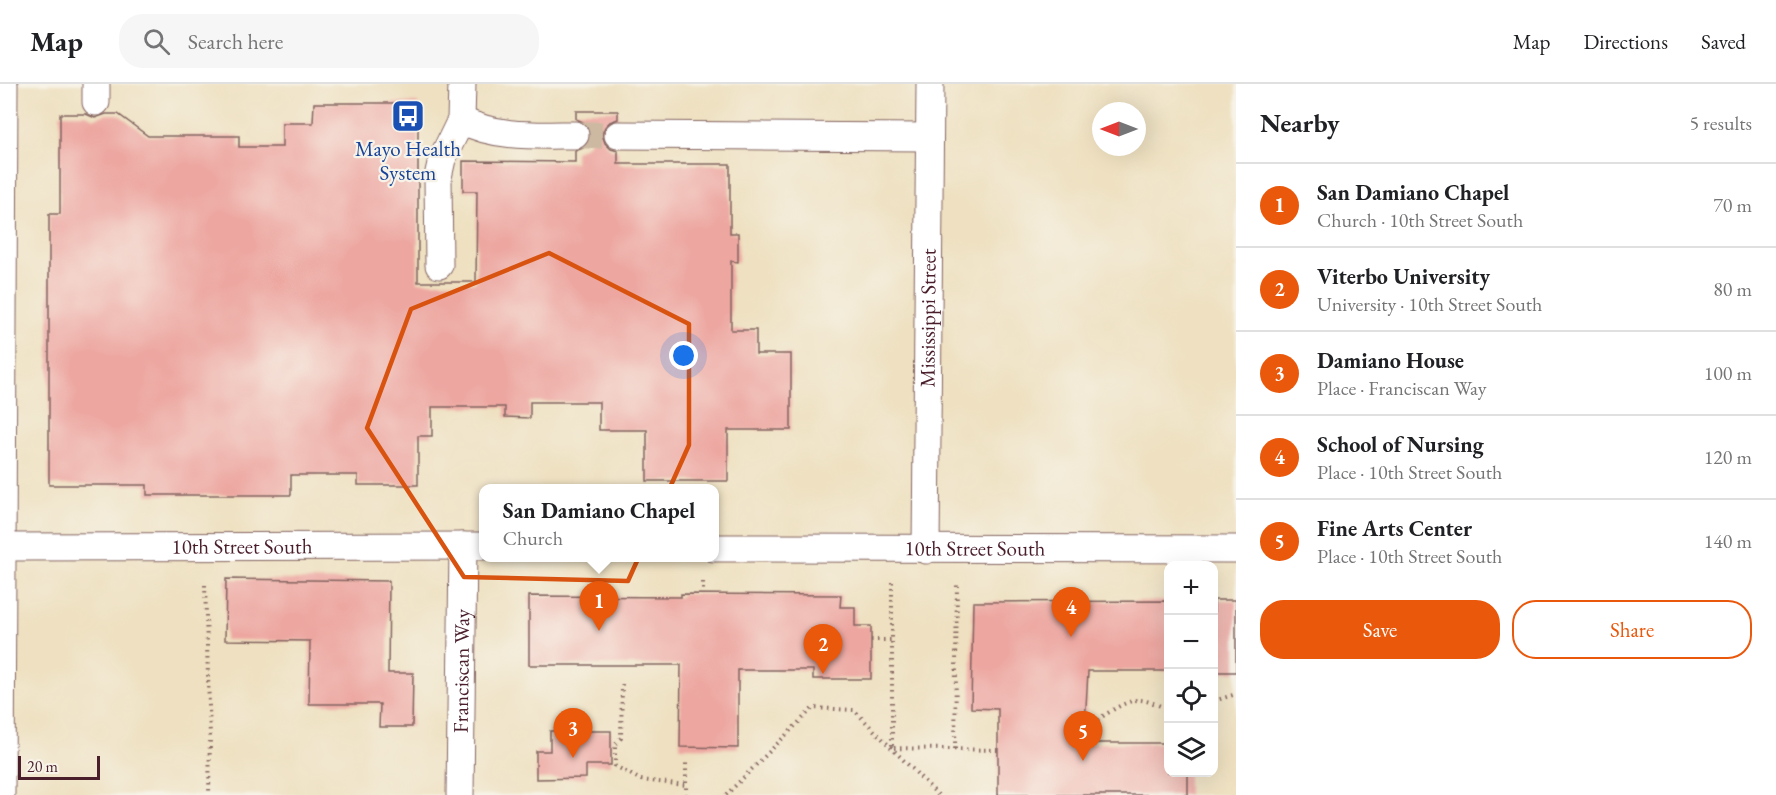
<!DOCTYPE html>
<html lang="en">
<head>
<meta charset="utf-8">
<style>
	:root { --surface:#fff; --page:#f6f6f6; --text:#202124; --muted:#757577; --line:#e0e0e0; --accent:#ea580c }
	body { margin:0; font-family:"EB Garamond",serif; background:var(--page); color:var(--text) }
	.controls { position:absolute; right:18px; bottom:18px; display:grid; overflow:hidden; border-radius:12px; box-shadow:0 6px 24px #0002 }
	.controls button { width:54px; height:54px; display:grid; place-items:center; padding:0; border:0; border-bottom:2px solid var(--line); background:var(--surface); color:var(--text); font:30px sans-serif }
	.compass { position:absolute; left:1092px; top:18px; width:54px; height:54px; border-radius:50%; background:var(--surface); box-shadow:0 6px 24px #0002; rotate:270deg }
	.scale { position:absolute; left:18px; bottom:15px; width:82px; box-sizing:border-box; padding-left:6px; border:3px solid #4a1f2b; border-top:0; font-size:16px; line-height:21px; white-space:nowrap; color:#4a1f2b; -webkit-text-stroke:4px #f7f3e8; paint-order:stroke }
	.you { position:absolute; left:684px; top:272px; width:21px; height:21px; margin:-15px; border:4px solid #fff; border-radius:50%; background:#1a73e8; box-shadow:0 0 0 9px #1a73e833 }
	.badge { display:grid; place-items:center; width:39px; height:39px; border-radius:50%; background:var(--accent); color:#fff; font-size:20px; font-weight:700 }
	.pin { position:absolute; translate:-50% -50px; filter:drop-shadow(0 2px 3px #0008) }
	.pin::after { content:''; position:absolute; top:32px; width:21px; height:18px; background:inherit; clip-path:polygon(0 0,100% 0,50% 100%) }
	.popup { position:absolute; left:479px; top:400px; width:240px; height:78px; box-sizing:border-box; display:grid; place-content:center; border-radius:12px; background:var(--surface); filter:drop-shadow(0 2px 4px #0005); font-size:20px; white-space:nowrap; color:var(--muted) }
	.popup b { font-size:22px; color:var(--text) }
	.popup::after { content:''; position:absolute; left:50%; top:100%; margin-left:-12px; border:12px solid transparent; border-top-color:var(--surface) }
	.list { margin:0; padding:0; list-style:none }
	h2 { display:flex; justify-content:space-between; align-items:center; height:78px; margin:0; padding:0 24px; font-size:26px }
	h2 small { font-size:20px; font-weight:400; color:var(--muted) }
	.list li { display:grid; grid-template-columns:39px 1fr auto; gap:18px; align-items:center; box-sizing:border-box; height:84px; padding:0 24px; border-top:2px solid var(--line) }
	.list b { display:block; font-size:22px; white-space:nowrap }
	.list p { margin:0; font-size:20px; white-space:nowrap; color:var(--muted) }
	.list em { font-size:20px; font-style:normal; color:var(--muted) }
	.actions { display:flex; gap:12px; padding:18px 24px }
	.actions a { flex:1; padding:14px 0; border:2px solid var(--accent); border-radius:24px; text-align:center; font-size:21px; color:var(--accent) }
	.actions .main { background:var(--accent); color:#fff }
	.icon { flex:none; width:33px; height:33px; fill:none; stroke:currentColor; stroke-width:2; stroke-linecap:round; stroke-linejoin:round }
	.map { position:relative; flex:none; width:1236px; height:711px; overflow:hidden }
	header { display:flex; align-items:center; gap:36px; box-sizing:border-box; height:84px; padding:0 30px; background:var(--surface); border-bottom:2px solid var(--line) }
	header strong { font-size:28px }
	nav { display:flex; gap:33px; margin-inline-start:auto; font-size:21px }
	.search { width:420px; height:54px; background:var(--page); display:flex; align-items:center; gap:15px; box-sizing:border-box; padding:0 21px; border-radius:24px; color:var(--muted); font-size:22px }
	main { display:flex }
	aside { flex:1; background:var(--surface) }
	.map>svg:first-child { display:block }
	.building { fill:#eda6a0 }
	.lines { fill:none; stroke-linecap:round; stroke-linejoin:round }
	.minor-tunnel { stroke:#cdb9a2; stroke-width:27; stroke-dasharray:27 14; stroke-linecap:butt }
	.minor-casing { stroke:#83635f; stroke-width:29 }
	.path { stroke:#83635f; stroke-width:4; stroke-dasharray:1.5 4.5; stroke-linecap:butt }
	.minor { stroke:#fff; stroke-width:27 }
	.marked { fill:none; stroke:#d8530f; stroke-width:4.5; stroke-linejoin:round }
	.labels { text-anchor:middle; stroke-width:4.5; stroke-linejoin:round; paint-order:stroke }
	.transit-label { font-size:21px; fill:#164399; stroke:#f7f3e8 }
	.street-label { font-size:21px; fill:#4a1f2b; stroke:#f7f3e8 }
</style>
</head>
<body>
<header>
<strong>Map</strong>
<div class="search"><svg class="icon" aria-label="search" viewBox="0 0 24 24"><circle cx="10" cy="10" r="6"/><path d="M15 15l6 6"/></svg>Search here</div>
<nav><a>Map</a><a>Directions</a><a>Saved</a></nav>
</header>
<main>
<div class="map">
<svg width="1236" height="711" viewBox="0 0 1236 711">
	<rect width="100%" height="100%" fill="#f7f3e8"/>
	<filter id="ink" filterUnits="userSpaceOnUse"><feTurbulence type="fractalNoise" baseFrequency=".0167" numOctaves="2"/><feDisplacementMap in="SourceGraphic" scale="12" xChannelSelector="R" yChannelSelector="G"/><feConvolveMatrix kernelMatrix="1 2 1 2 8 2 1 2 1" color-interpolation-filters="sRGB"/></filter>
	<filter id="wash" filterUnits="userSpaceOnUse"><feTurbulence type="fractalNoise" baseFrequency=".008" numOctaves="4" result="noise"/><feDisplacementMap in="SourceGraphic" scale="24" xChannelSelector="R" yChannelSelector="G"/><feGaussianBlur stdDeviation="1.35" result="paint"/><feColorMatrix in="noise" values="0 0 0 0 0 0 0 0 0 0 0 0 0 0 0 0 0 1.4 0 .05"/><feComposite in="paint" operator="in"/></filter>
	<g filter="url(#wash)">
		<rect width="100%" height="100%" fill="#eee0c0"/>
		<g id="blocks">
			<path class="building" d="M314,19H418V198H476L477,107H463V77L575,78V67L583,64L589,58L591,51L588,43L583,38L576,35V27H618V35L610,38L605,43L602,50L605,59L611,65L618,67V80H730V149H738V178L731,177V246H756V270H791V346H728V397H647V346H599V318H530V334L505,333V323H432V352H418V401H358V391H291V411H147V401H49V130H60V30H86L95,34L106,30H118L148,52H239V63H282V39H313Z
				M226,495L389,497L388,589H413L412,643H379L380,620H309L310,557L225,556Z
				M681,510L841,511L840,523H855V542H871V595H813V586H738V664L680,663L681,581H529V512L681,513Z
				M1214,516H1236V588H1214Z
				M1168,517V587H1088L1084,659H1168V688H1188V711H998V625L971,624L973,518Z
				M550,647H611V681H586V694L536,695V667H550Z"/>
		</g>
	</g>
	<g filter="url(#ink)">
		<use href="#blocks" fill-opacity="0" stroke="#83635f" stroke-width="1.5"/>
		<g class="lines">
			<path class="minor-tunnel" d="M575,51H618"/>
			<g class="minor-casing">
				<g id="minor">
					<path d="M96,18V0"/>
					<path d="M461,36C496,54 537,51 575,51"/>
					<path d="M618,51L929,53"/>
					<path d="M439,181L438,93L442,75L461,36L462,0"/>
					<path id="s1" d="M0,463L484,462"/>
					<path id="s2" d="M714,464L1236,465"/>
					<path id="s3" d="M926,466L930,0"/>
					<path d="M1,711L4,0"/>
					<path id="s4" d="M460,711L463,462"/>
				</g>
			</g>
			<path class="path" d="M703,498V510
				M892,498V664L998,666
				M205,501L210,652L209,711
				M871,556H892
				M622,600L621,654L615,660V682L641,696L686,701
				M1214,617L1236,610
				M1078,649C1093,640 1124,614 1141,616C1150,617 1160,622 1168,625
				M955,665L957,498
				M686,711V676
				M726,711L813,624L854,626L938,711"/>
			<use href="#minor" class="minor"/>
		</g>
	</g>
	<path class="marked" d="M549,169L689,240V361L628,497L464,493L367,344L411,225Z"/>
	<defs>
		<g id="bus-square" transform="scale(1.725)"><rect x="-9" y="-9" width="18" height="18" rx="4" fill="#1a4fb4" stroke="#f7f3e8"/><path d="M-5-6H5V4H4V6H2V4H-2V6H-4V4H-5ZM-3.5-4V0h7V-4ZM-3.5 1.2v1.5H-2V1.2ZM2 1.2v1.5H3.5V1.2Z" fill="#fff"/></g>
	</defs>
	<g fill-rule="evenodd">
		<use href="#bus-square" x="408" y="32"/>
	</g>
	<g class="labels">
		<g class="transit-label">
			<text x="408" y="72">Mayo Health<tspan x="408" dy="24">System</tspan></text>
		</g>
		<g class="street-label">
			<text dy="7" stroke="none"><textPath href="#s3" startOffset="232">Mississippi Street</textPath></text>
			<text dy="7" stroke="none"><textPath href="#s1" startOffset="242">10th Street South</textPath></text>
			<text dy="7" stroke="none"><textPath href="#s2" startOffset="261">10th Street South</textPath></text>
			<text dy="7" stroke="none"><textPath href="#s4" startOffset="124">Franciscan Way</textPath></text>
		</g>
	</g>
</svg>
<div class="controls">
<button>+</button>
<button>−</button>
<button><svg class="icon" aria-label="locate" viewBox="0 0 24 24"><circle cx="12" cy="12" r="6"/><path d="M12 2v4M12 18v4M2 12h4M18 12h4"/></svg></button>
<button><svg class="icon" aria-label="layers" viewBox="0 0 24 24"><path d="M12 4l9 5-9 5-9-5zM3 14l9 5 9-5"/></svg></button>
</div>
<svg class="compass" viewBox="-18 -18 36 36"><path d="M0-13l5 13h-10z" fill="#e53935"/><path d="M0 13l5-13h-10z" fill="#757577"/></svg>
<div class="scale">20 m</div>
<div class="you"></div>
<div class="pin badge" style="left:599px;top:547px">1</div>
<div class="popup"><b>San Damiano Chapel</b>Church</div>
<div class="pin badge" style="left:823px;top:590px">2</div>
<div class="pin badge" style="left:573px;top:674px">3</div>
<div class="pin badge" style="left:1071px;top:553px">4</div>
<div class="pin badge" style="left:1083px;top:677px">5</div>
</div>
<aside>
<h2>Nearby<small>5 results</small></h2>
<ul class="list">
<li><span class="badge">1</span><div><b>San Damiano Chapel</b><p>Church · 10th Street South</p></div><em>70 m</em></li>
<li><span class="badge">2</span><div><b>Viterbo University</b><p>University · 10th Street South</p></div><em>80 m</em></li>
<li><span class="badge">3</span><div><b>Damiano House</b><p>Place · Franciscan Way</p></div><em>100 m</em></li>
<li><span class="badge">4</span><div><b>School of Nursing</b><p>Place · 10th Street South</p></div><em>120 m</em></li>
<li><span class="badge">5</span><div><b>Fine Arts Center</b><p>Place · 10th Street South</p></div><em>140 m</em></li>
</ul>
<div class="actions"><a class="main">Save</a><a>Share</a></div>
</aside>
</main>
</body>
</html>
